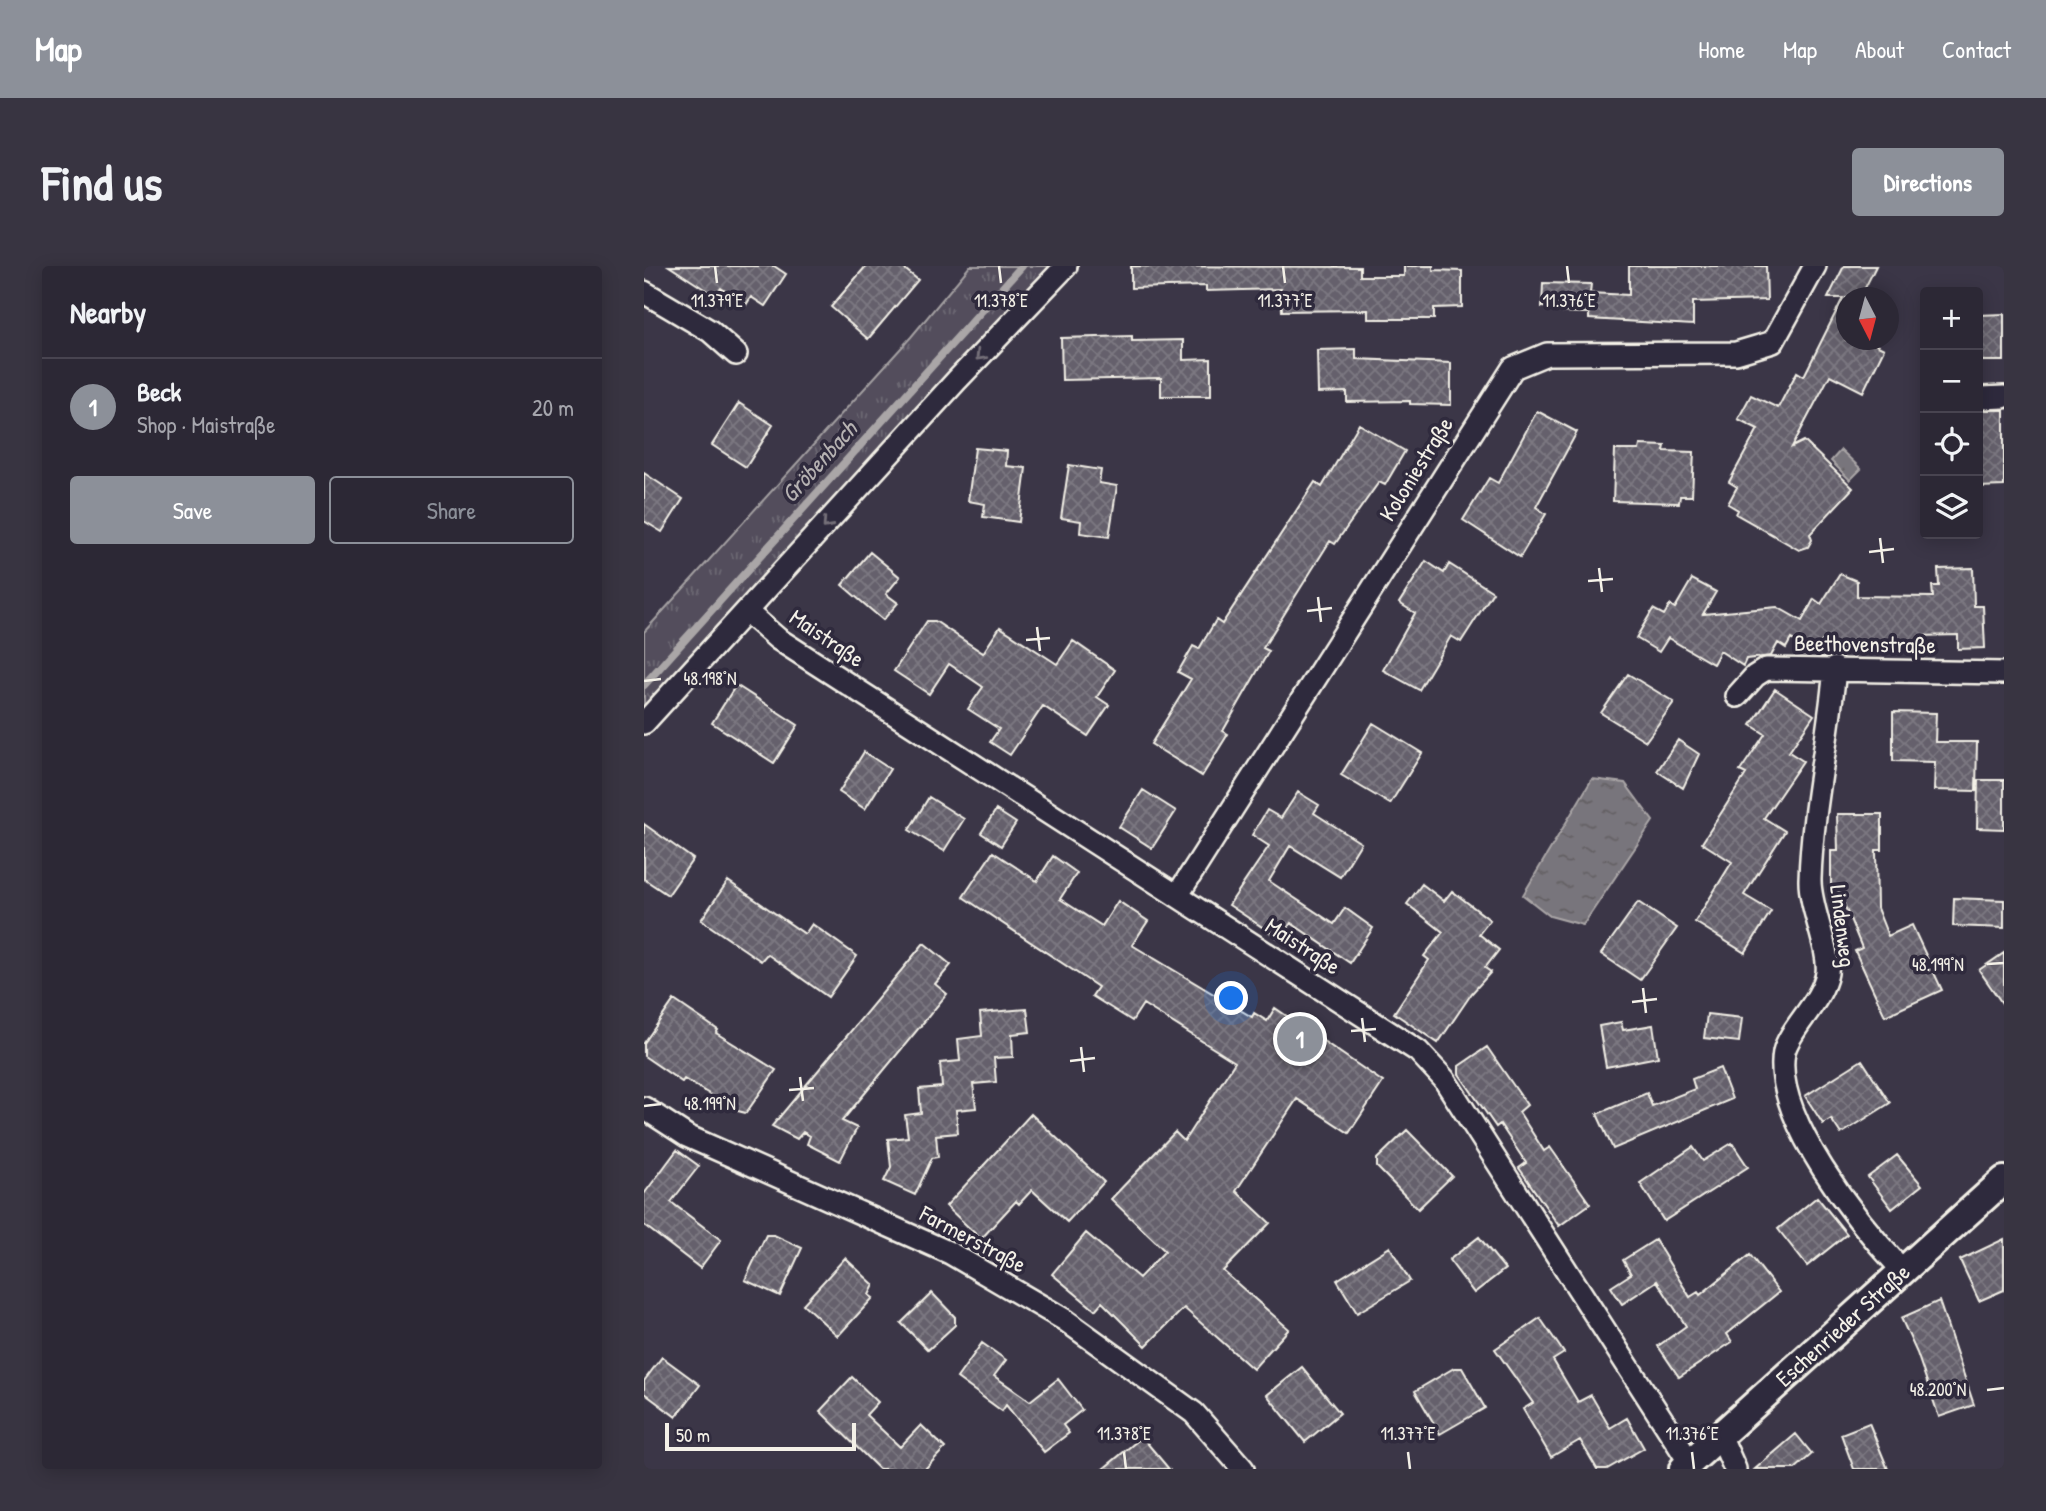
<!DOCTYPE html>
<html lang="en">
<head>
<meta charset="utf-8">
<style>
	:root { --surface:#2c2835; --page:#383441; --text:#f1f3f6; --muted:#a6a6ad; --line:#484450; --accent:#8c9099 }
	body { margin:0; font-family:"Patrick Hand",sans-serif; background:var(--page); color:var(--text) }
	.controls { position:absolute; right:21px; top:21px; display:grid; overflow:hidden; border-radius:7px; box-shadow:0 4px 18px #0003 }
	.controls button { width:63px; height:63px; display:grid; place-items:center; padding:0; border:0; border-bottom:2px solid var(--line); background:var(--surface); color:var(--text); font:35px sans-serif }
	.compass { position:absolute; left:1192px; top:21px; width:63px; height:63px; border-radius:50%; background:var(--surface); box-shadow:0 4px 18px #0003; rotate:174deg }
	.scale { position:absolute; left:21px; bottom:18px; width:191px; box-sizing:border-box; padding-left:7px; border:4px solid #f4f1e8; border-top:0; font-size:19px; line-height:24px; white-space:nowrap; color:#f4f1e8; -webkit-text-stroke:5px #2f2a3d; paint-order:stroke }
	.you { position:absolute; left:588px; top:733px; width:24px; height:24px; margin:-18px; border:5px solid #fff; border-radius:50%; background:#1a73e8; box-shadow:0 0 0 10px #1a73e833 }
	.badge { display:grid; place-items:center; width:46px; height:46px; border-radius:50%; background:var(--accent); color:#fff; font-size:23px; font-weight:700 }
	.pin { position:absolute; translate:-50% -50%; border:4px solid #fff; box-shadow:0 2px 7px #0006 }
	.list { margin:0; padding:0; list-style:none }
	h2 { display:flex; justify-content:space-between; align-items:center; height:91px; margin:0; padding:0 28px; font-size:30px }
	h2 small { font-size:23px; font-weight:400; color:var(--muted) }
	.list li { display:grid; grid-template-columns:46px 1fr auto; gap:21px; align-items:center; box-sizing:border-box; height:98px; padding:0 28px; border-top:2px solid var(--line) }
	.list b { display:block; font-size:26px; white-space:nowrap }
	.list p { margin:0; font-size:23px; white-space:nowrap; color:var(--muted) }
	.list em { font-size:23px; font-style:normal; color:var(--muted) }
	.actions { display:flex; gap:14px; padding:21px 28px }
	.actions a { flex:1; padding:16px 0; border:2px solid var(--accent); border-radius:7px; text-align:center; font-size:24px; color:var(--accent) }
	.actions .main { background:var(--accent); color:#fff }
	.icon { flex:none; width:38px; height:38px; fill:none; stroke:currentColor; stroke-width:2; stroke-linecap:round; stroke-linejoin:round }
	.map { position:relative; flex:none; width:1360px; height:1203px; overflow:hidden; border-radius:7px }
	header { display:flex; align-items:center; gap:42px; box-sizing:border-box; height:98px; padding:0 35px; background:var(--accent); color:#fff }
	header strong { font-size:33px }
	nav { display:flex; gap:38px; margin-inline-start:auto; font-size:24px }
	.intro { display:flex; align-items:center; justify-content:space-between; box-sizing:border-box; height:168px; padding:0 42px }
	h1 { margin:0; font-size:49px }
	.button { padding:18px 32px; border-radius:7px; background:var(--accent); color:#fff; font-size:24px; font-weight:700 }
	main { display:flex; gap:42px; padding:0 42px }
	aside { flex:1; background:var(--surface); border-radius:7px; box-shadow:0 4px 18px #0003 }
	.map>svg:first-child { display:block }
	.grass { fill:url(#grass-tufts); stroke:#a4a0a2; stroke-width:2 }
	.water { fill:url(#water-ripples); stroke:#aaa6a7; stroke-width:2 }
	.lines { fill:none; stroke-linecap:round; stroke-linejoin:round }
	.stream { stroke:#aaa6a7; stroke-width:8 }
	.building { fill:url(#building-cross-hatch); stroke:#f4f1e8; stroke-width:2 }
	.minor-casing { stroke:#f4f1e8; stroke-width:26 }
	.tertiary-casing { stroke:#f4f1e8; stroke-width:32 }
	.minor { stroke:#2f2a3d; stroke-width:21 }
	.tertiary { stroke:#2f2a3d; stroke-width:26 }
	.oneway { stroke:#747079 }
	.ticks { fill:none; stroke:#f4f1e8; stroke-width:2.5 }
	.labels { text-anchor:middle; stroke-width:7; stroke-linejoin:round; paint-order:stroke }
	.street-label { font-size:23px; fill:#f4f1e8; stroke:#2f2a3d }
	.water-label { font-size:24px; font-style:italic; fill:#b6b2b2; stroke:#2f2a3d }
	.ticks-label { font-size:18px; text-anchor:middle; fill:#f4f1e8; stroke:#2f2a3d; stroke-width:7; stroke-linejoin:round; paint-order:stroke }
</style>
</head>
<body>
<header>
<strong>Map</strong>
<nav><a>Home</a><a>Map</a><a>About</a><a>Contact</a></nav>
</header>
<div class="intro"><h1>Find us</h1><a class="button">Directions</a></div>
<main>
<aside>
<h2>Nearby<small></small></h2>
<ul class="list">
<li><span class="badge">1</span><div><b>Beck</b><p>Shop · Maistraße</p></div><em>20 m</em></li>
</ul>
<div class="actions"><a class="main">Save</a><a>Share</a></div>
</aside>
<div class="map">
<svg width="1360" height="1203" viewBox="0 0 1360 1203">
	<defs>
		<pattern id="grass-tufts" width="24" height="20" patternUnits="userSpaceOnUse" patternTransform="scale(1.75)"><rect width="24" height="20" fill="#534e5c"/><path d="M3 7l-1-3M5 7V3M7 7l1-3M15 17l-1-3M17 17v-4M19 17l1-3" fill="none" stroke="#6c6873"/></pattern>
		<pattern id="water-ripples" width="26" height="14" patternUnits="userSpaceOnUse" patternTransform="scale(1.75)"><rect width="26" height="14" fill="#78747b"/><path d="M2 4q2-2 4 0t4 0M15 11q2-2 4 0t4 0" fill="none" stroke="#636063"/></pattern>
		<pattern id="building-cross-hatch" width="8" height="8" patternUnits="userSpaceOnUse" patternTransform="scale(1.75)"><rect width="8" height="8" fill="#65616c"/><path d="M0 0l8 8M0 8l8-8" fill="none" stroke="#7c7881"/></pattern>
	</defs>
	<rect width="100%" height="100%" fill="#3b3647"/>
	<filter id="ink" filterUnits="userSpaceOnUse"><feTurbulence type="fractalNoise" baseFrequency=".0143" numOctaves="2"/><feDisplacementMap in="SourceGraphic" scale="14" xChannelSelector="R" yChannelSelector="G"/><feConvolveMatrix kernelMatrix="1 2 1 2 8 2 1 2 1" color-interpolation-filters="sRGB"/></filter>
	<g filter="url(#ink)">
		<path class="grass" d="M326,0H412L0,443V366L267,71Z"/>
		<path class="water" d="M1197,184L1217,203L1206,214L1187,195Z
			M948,513L981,517L1009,555L939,659L906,650L879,629Z"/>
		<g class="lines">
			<path class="stream" d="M0,419L378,0"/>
		</g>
		<path class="building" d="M25,0H130L142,8L121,40L107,31L102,39L77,22L71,30Z
			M222,0H257L274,14L224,73L187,41Z
			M487,0L716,1V10H760V0H789V4L818,5V41L790,42V53H724V44L638,45L637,23L562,25V20L487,22Z
			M985,0H1122L1123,34L1049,36V59L945,53V47L914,46V42L898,41L899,17L947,18L946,27L985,29Z
			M1200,0H1232L1216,32H1202V74H1222L1240,83L1219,126L1186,109L1148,181L1160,175L1209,222L1166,268L1168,274L1164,281L1155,284L1092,248L1094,244L1084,238L1093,221L1085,216L1114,163L1094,153L1107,129L1134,142L1153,106L1160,110L1199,32H1184Z
			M1360,48V95H1334V49Z
			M488,70V75L539,74V94L567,93V130H517V112L418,114L417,72Z
			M712,83V93L807,97V139L766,138V135L703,136V126L674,127L673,84Z
			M95,137L129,159L102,201L68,179Z
			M1335,144H1360V220L1334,221Z
			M893,145L933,166L892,241L902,248L876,291L819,254L845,212L854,217Z
			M715,158L761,185L741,219L735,216L691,278L686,275L619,382L625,385L579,465L584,468L558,510L507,478L547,413L534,406L549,380L555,383L572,354L578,358L671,216L678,221Z
			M996,179L1021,180L1020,185L1050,186L1048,230H1036L1035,237L969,235L971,184H995Z
			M331,182L363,185L362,200L382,202L375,256L339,251L341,238L324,235Z
			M425,199L457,204L455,217L473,220L465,271L436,267L437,255L417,252Z
			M0,207L39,233L18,266L0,255Z
			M226,286L256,311L242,328L254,337L239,354L198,319Z
			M782,295L800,307L805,298L849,326L817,376L807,370L775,424L739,404L771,347L755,337Z
			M1329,302L1330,340H1339L1341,382L1314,383V369L1275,370L1274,378L1203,377L1197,386L1178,375L1171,387L1147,373L1142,382L1134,377L1127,390L1102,393L1099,400L1076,385L1069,398L1024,372L1015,386L992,372L1009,343L1020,349L1026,339L1031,342L1048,313L1072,326L1059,348L1133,341L1158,355L1170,333L1177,338L1196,308L1213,315V330L1289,331L1288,320H1295L1294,303Z
			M283,355H291L339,387L356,361L413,398L429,375L471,404L453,431L465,439L444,470L399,440L366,489L346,476L355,463L324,443L339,421L305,398L285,428L250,405Z
			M984,408L1030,436L1002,475L957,447Z
			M92,419L154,459L130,497L68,457Z
			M1131,423L1170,449L1145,486L1159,495L1120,552L1141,565L1100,629L1127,645L1101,687L1051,656L1088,596L1058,577L1102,508L1096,505L1121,468L1107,459Z
			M1249,446L1292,447L1291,476H1333L1332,525L1290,524L1291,496L1249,495Z
			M729,457L778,487L746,538L697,509Z
			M1034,474L1055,488L1039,522L1013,505Z
			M220,486L246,503L221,543L195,526Z
			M1334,514H1360V563L1333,562Z
			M499,524L532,545L508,582L475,561Z
			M654,526L675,539L670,547L717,577L696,611L646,580L625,615L690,658L701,642L729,662L706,697L647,657L636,673L585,639L625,580L608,569L623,544L637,552Z
			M285,531L320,553L300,585L265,564Z
			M352,544L372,557L357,580L337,567Z
			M1193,548H1238V584H1232L1233,642L1244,670L1268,659L1298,724L1241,750L1211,685L1218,682L1193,621H1187V585H1194Z
			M0,558L49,593L24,629L0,613Z
			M349,586L393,615L409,590L433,607L416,633L458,660L474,635L504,655L488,679L608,751L610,747L623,755L631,742L739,816L705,867L653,833L592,925L626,957L579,1005L645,1063L609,1103L540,1042L502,1080L458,1036L451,1044L408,1008L442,967L495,1012L521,985L467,933L531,866L540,875L591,796L499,738L488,755L448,730L454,721L319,631Z
			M84,615L161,668L168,658L213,690L184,731L123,688L117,695L57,654Z
			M778,618L800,635L808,625L846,654L835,668L855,684L841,702L847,706L828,727L794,777L750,747L785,694L780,690L799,666L763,638Z
			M1310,632L1360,634V662L1309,660Z
			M994,636L1033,662L996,714L957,688Z
			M280,677L307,699L291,718L303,728L198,855L213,862L196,895L163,878L166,870L159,866L153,873L128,860Z
			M1360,687V740L1335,704Z
			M30,734L74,764L72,767L132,804L102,847L94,845L40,813L38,816L0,790V777Z
			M383,743L386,766L368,768L369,791L350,792L352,816L329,818L332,842L312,844L314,867L292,869L294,891L288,892L271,929L240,915L247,901L244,873L264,871L261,849L277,847L275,823L298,821L296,797L316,795L314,773L338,770L336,747Z
			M1063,748L1098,752L1095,776L1060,772Z
			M977,756L979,764L1009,759L1014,791L962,801L955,760Z
			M843,781L883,839L875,846L900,885L906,881L946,938L915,960L875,902L882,897L856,858L852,861L815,808V800Z
			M1218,794L1246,837L1197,868L1187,853L1179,858L1161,830Z
			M1076,802L1088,833L969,883L953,848L1003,827L1008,840L1051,823L1048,813Z
			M387,848L460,916L423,956L388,924L375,938L372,935L337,973L302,940Z
			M763,864L808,910L774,943L733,901V893Z
			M1088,877L1104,901L1020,955L996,917L1049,881L1059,895Z
			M33,884L55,900L27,936L77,974L56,1002L0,959V928Z
			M1253,889L1278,919L1248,943L1224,911Z
			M1173,931L1203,968L1163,1000L1134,963Z
			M122,969H130L158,982L136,1030L101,1014Z
			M835,971L861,1003L830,1027L805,994Z
			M1360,973V1024L1335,1035L1316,994Z
			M1011,974L1046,1031L1054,1026L1056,1029L1106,989L1135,1026L1083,1068L1088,1076L1035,1111L1014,1080L1042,1060L1013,1015L978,1038L967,1021L987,1008L979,994Z
			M746,981L766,1015L713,1047L693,1014Z
			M201,992L230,1019L225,1029L229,1032L194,1070L159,1038Z
			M288,1027L311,1051V1059L284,1084L257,1057Z
			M1295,1035L1330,1139L1295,1151L1273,1087L1257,1052Z
			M896,1052L920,1087L909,1094L934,1136L947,1129L966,1162L983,1152L1000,1182L963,1203H953L936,1174L907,1191L879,1143L889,1137L851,1083Z
			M338,1077L362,1094L350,1110L386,1135L414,1113L438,1144L419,1159L425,1167L400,1186L362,1139L358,1145L313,1112Z
			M18,1091L56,1119L32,1151L0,1127V1115Z
			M658,1101L696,1147L661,1176L623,1129Z
			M810,1102H818L841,1142L796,1168L771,1125Z
			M208,1111L234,1136L222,1149L256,1181L277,1159L301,1182L281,1203H235L176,1145Z
			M1225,1157L1244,1203H1210L1197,1168Z
			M1152,1168L1168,1188L1151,1203H1111Z
			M498,1171L525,1203H459Z"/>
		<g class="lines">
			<g class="minor-casing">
				<path id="minor" d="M0,26L66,65L92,88
					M1338,132L1360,131
					M103,346L134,373L774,785L800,813L1046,1197
					M1191,402C1185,472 1168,543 1166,613C1165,640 1186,682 1183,707C1178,736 1145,763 1140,786C1128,851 1216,959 1258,1004
					M1093,430L1111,410L1122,403L1360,407
					M0,457L313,114L422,0
					M533,630L869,102L903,88L1092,87L1129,76L1171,0
					M0,842L43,870L306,987L421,1054L550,1147L599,1203
					M1076,1169L1091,1203"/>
			</g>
			<g class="tertiary-casing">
				<g id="tertiary">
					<path id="s1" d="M1039,1203L1360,914"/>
				</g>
			</g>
			<use href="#minor" class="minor"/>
			<use href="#tertiary" class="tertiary"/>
		</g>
		<defs><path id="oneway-chevron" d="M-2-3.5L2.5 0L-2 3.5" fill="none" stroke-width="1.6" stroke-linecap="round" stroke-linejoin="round" transform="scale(1.75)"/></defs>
		<g class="oneway">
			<use href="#oneway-chevron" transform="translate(336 90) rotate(134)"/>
			<use href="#oneway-chevron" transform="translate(183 258) rotate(132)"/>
		</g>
	</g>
	<path class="ticks" d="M71,0L73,17M355,0L357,17M639,0L641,17M923,0L925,17M1236,272L1239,297M1225,286L1250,283M955,302L958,326M944,315L969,313M674,331L677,356M663,345L688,342M393,361L396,385M382,374L406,372M0,415L17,413M1343,698L1360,697M999,722L1002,747M988,736L1013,733M718,752L721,776M707,765L732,763M437,781L440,806M426,795L451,792M156,811L159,835M145,824L170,822M0,840L17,838M1343,1124L1360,1122M480,1186L482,1203M764,1186L766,1203M1048,1186L1050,1203"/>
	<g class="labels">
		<g class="street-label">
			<text transform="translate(772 203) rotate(-58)" y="8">Koloniestraße</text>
			<text transform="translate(183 372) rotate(34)" y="8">Maistraße</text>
			<text transform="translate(1221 378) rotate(1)" y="8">Beethovenstraße</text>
			<text transform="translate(1199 660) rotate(83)" y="8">Lindenweg</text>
			<text transform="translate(659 680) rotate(33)" y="8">Maistraße</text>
			<text transform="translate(329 973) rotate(28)" y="8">Farmerstraße</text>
			<text dy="8" stroke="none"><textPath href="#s1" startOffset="215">Eschenrieder Straße</textPath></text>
		</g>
		<g class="water-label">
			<text transform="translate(175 196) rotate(-48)" y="8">Gröbenbach</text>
		</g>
	</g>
	<g class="ticks-label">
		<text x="73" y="41">11.379°E</text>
		<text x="357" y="41">11.378°E</text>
		<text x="641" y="41">11.377°E</text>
		<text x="925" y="41">11.376°E</text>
		<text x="66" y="419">48.198°N</text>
		<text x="1294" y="705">48.199°N</text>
		<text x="66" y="844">48.199°N</text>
		<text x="1294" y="1130">48.200°N</text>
		<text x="480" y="1174">11.378°E</text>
		<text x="764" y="1174">11.377°E</text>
		<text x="1048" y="1174">11.376°E</text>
	</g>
</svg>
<div class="controls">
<button>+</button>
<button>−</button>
<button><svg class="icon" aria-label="locate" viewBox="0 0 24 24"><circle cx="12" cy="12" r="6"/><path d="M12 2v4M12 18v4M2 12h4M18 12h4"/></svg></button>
<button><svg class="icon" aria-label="layers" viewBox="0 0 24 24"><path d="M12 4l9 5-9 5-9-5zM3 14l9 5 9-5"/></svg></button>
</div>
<svg class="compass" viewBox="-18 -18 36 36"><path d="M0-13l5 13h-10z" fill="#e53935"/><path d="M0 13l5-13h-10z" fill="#a6a6ad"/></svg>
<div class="scale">50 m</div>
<div class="you"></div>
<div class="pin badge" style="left:656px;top:773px">1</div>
</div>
</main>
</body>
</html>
